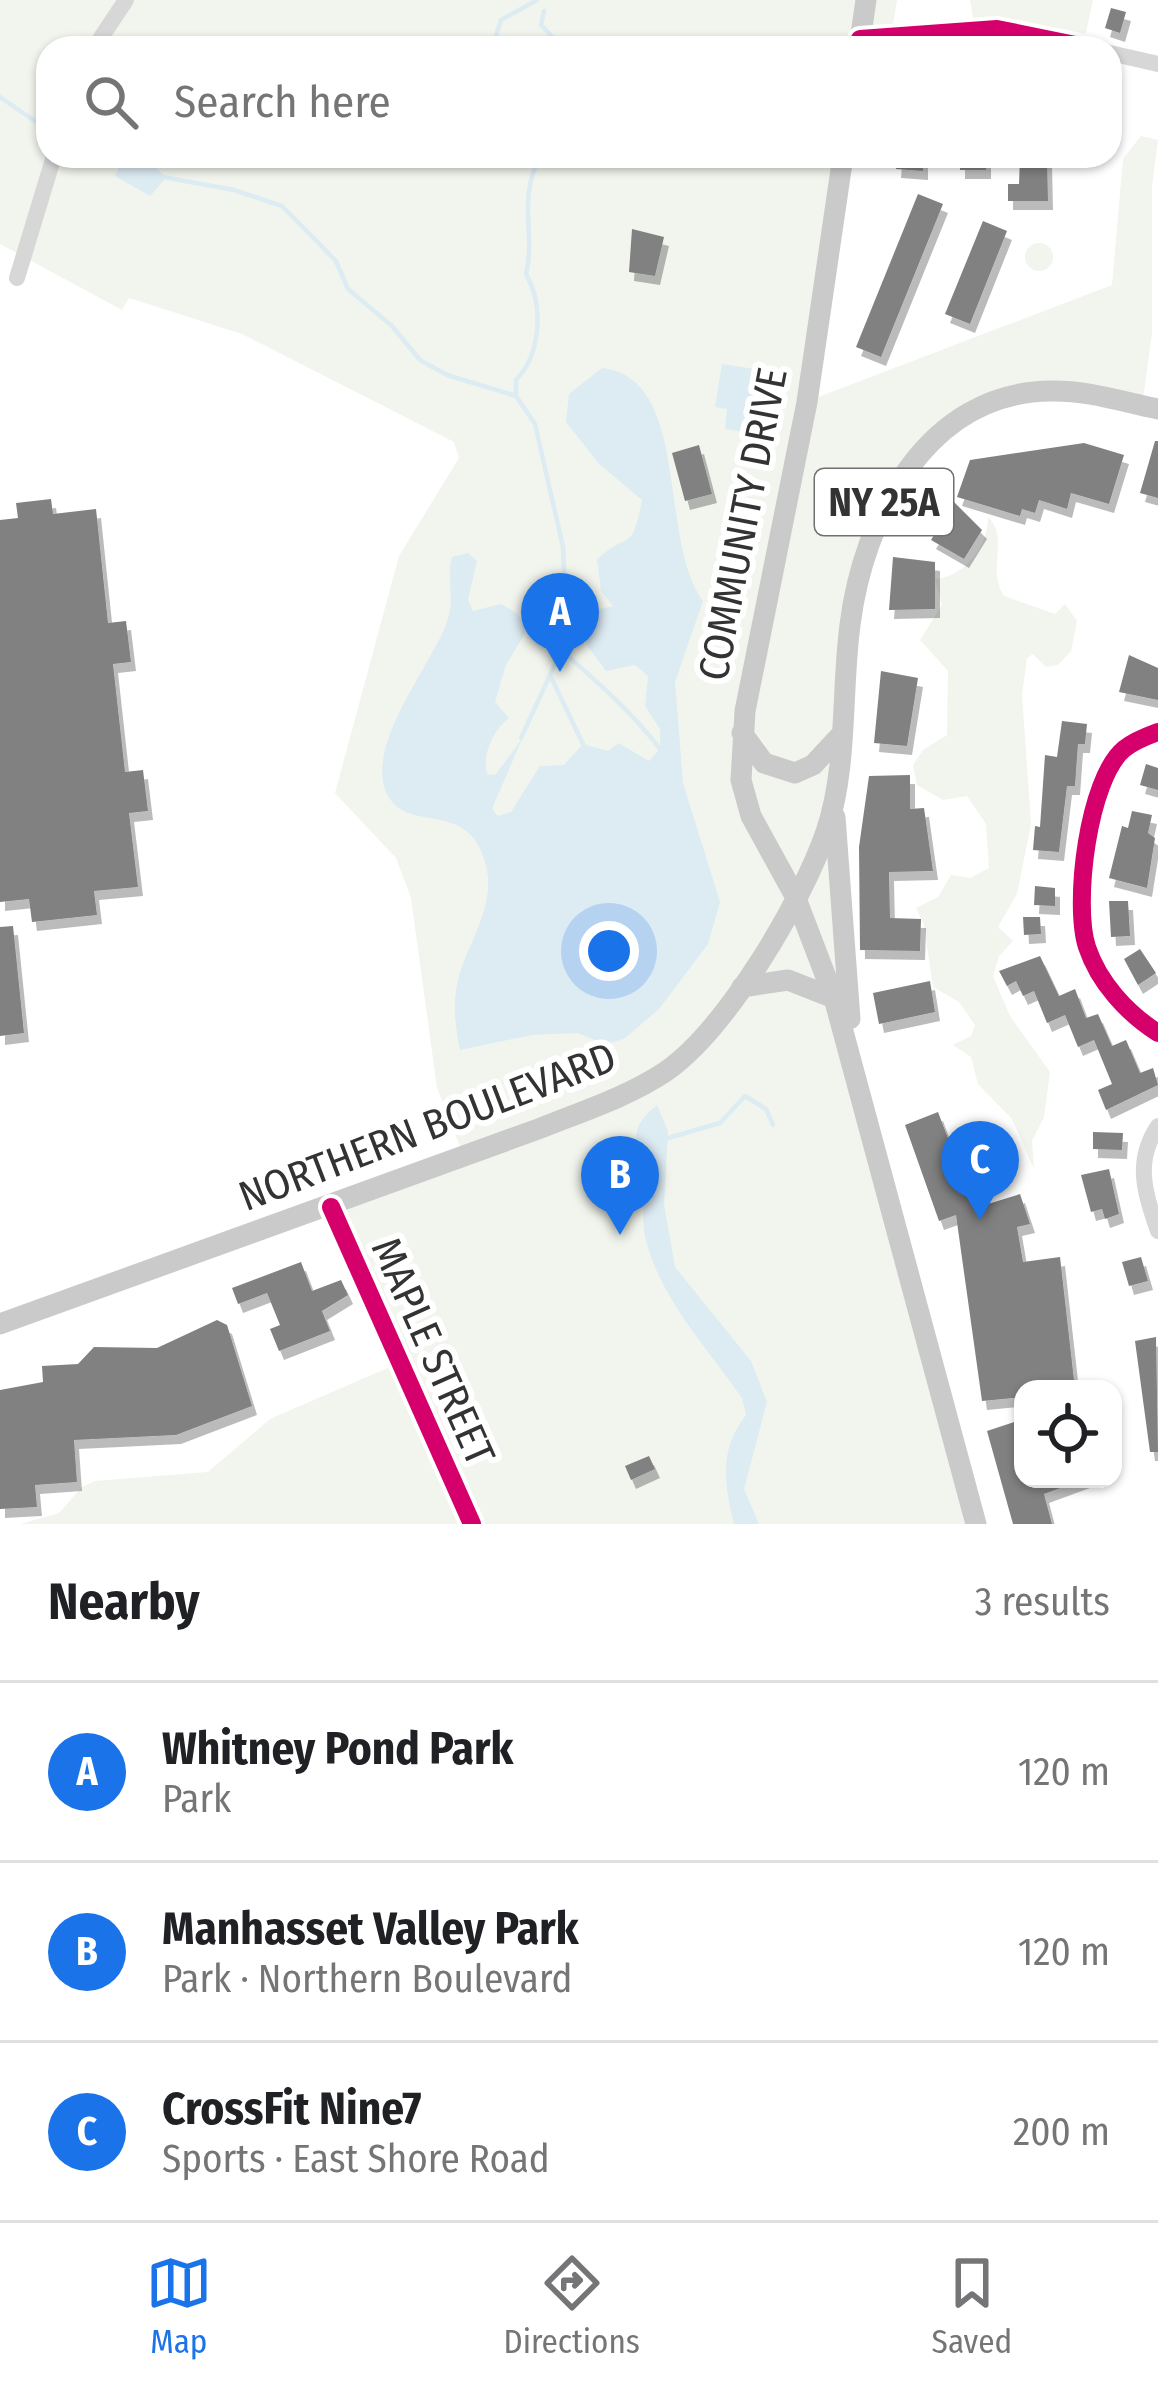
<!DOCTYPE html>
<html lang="en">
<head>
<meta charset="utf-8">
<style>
	:root { --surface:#fff; --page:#f2f2f2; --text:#202124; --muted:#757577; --line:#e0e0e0; --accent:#1a73e8 }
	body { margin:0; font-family:"Fira Sans Condensed",sans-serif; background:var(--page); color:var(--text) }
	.controls { position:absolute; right:36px; bottom:36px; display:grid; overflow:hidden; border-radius:24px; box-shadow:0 3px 9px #0004 }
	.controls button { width:108px; height:108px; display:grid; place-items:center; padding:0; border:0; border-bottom:3px solid var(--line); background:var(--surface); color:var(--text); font:60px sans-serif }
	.you { position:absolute; left:609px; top:951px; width:42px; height:42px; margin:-30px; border:9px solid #fff; border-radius:50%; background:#1a73e8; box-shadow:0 0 0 18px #1a73e833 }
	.badge { display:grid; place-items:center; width:78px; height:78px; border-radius:50%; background:var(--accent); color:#fff; font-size:39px; font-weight:700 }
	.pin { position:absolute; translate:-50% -99px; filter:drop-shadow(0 3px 6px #0008) }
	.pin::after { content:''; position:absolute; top:63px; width:42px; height:36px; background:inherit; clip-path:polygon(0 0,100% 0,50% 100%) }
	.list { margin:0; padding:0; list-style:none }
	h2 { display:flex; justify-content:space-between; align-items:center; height:156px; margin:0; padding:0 48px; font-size:51px }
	h2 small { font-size:39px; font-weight:400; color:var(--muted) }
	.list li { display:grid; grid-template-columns:78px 1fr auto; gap:36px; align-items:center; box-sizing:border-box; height:180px; padding:0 48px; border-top:3px solid var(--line) }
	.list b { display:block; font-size:45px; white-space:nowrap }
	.list p { margin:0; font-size:39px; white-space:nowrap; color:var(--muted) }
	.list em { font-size:39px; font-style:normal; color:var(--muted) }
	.icon { flex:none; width:66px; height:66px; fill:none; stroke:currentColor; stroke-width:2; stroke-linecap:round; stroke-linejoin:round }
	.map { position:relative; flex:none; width:1158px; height:1524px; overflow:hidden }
	.search { position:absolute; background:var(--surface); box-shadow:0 3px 9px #0004; left:36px; right:36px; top:36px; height:132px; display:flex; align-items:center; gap:30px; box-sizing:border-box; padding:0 42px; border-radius:36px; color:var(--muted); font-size:45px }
	.sheet { height:696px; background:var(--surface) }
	nav { display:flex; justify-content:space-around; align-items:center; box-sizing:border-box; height:168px; border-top:3px solid var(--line); background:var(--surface); font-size:33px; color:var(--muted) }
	nav a { display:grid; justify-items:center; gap:6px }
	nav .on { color:var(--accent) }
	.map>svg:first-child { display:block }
	.green { fill:#f1f5ed }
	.water { fill:#ddebf3 }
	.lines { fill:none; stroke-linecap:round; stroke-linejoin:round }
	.stream { stroke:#ddebf3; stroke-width:4.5 }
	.building { fill:#818181; filter:url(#shadow) }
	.minor { stroke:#d7d7d7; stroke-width:16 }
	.major { stroke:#cacaca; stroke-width:21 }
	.cycleway-casing { stroke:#fff; stroke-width:26 }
	.cycleway { stroke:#d6006c; stroke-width:18 }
	.labels { text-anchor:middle; stroke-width:12; stroke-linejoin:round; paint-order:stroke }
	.shield { fill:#fff; stroke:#707070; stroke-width:3 }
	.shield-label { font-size:39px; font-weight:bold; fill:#333 }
	.street-label { font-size:42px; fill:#333; stroke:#fff }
</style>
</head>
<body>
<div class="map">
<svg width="1158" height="1524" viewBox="0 0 1158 1524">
	<defs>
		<filter id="shadow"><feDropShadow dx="5" dy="9" stdDeviation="0" flood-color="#0004"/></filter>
	</defs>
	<rect width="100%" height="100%" fill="#fff"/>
	<path class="green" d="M0,0H897L891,37L859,48H48V156H843L808,401L1112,285L1123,159L1141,136L1158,140L1152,186V334L1142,406L1020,394L933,441L866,543L834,801L853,1067L976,1524H20L59,1513L82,1487L95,1481L208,1472L270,1419L399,1363L331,1207L464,1157L437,1088L411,898L396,858L335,793L399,556L459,458L454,442L242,334L129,298L122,310L0,244Z
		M970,0H1093L1083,46L975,29Z
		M1025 257a14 14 0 1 1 28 0a14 14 0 1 1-28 0Z
		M988,517C1010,539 986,569 1004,596L1055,614L1065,604L1077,621L1071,651L1058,665L1046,667L1033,654L1027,658L1022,694L1031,824L1017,894L998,927L1013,941L999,956L993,976L1010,1016L1050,1072L1044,1117L1032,1141L1034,1169L1012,1119L978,1084L971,1057L953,1045L971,1036L975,1025L959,1002L933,987L924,925L916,908L938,897L951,875L970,878L989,868L986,824L967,796L943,800L917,785L913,765L923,750L947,735L948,671L920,640L942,605L935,579C965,577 988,546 988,517Z"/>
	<path class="water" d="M146,157L166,178L150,196L115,176L121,162Z
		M722,364L774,372L768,414L756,413L753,433L725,429L727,409L715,407Z
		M602,368C692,378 657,538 703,601L675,682L683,783L720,902L708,944L659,1009L624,1039L605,1044L577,1033L532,1035L460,1050C455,1024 452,1002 459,976C469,942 494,907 487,870C473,798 412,833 390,799C358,750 434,664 448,619C455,596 446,576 452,557L468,553L477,561L468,600L473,611L501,604L517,613L527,630L506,665L495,702L509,718C493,731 482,754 487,774L495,775L522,739L492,809L498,816L511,812L540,766L564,765L583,744L608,751L619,743L649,761L660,749V729L645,706L648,676L635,665L606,671L587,645L584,627L600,609L613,606L601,591L597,560C628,529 631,557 642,500L599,464L566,422L569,394Z
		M657,1105L668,1131L664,1204L675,1267L751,1361L767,1402L744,1489L759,1524H734C724,1483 719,1449 746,1415L742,1398C708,1349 658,1296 645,1236C641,1214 646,1191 642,1169C636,1137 629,1128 657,1105Z"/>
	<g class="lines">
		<path class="stream" d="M544,11L541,25L563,48
			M492,48L501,20L537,0
			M0,97L48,130
			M102,156L124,163
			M163,177L234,190L282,206L336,261L348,289L392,326L420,360L447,375L516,396
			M516,394V380C541,354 544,305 526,274C536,232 517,202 540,156
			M516,396L535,424L563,547L567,634L550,675L583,744
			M559,648C593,678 633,713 660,749
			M521,738L550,675
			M665,1139L720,1123L745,1096L766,1109L773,1125"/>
	</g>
	<path class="building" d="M1111,8L1126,12L1120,33L1105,28Z
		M897,156H923V171L896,169Z
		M960,156H986V170H960Z
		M1020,156H1047L1048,201H1008V184H1019Z
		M918,194L943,204L881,357L856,347Z
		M983,221L1007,231L970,324L945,314Z
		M632,229L664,237L655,276L629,272Z
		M1155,441H1158V498L1140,493Z
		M1084,443L1124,455L1109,504L1071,493L1067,509L1039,500L1035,513L1022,509L1020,516L957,497L970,460Z
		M699,445L712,494L685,501L672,453Z
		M51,499L53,514L96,509L108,623L126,621L131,662L113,664L125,772L143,770L148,811L129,813L138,887L94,891L97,915L32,922L29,899L0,902V520L18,518L16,503Z
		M954,502L982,530L964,559L931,540Z
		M893,557L935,562V609L889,610Z
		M1129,655L1158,668V700L1119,692Z
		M881,671L918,678L907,746L874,743Z
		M1062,721L1087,724L1085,744H1078L1075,786H1067L1059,852L1033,850L1035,826L1040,827L1045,755L1057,757Z
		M1146,764L1158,768V790L1140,785Z
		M910,775V809L924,808L933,871L889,872L890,918L921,919L920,951L860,950L859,847L869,776Z
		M1132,811L1152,815L1148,833L1155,838L1147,888L1109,878L1122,826L1128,828Z
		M1035,886L1055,888V906L1034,905Z
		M1109,901H1128L1130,936L1111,937Z
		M1023,917H1040L1041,934L1024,935Z
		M13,926L24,1033L0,1036V927Z
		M1140,949L1156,973L1138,985L1124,959Z
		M1040,956L1059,996L1075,989L1086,1018L1098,1014L1112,1046L1126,1040L1140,1073L1153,1068L1158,1085L1106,1110L1098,1090L1112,1084L1094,1040L1078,1047L1065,1015L1047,1023L1034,991L1023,996L1016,981L1007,986L999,971Z
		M930,981L935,1012L879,1024L873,993Z
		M938,1112L957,1162L963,1160L974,1189L982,1186L988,1204L1020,1194L1030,1224L1017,1227L1023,1262L1060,1257L1075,1389H1023V1397L982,1401L956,1215L939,1221L905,1125Z
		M1093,1132L1123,1133L1122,1150L1093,1149Z
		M1109,1169L1119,1214L1105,1219L1102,1209L1091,1212L1081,1175Z
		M1141,1257L1148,1281L1129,1286L1122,1262Z
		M301,1262L312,1291L341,1280L348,1295L322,1311L330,1331L279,1351L270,1329L280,1325L267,1293L238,1304L232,1288Z
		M217,1320L227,1325L252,1406L176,1435L74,1440L77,1482L35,1485L37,1507L0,1509V1390L43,1382L42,1366L78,1364L94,1347L157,1348Z
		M1156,1337L1158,1452H1150L1135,1341Z
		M1023,1419V1479H1085L1044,1494L1052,1524H1013L987,1431Z
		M649,1456L655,1469L631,1480L625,1466Z"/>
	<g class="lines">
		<path class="minor" d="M860,39L997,29L1090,48
			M94,48L126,0
			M1110,53L1158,64
			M17,278L54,156
			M1158,732C1147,736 1134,741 1124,749C1088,779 1073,904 1087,947C1099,983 1127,1013 1158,1033
			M1158,1126C1134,1162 1145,1193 1158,1231
			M331,1207L472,1524"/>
		<path class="major" d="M859,48L866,0
			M843,156L807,402L745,711L741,780L751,816L795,896L834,998L976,1524
			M742,733L764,763L795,773L813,765L841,735
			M835,817L850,1019
			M742,987L788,980L834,998
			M0,1324L541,1128C583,1111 627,1097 665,1072C726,1030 802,902 826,832C848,767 841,693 850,625C863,519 926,392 1051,391C1087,390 1123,402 1158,409"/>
		<g class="cycleway-casing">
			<path id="cycleway" d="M860,39L997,29L1090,48
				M1158,732C1147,736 1134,741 1124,749C1088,779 1073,904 1087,947C1099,983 1127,1013 1158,1033
				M331,1207L472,1524"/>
		</g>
		<use href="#cycleway" class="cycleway"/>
	</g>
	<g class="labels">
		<rect class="shield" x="815" y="469" width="138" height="66" rx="9"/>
		<g class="shield-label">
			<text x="884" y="516">NY 25A</text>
		</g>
		<g class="street-label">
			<text transform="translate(742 524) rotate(-79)" y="15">COMMUNITY DRIVE</text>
			<text transform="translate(427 1126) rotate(-21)" y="15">NORTHERN BOULEVARD</text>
			<text transform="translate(434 1351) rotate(66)" y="15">MAPLE STREET</text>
		</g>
	</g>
</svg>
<div class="controls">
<button><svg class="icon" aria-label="locate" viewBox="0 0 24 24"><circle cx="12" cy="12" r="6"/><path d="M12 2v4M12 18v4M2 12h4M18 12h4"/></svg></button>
</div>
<div class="you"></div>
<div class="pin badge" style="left:560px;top:672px">A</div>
<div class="pin badge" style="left:620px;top:1235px">B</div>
<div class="pin badge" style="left:980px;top:1220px">C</div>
<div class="search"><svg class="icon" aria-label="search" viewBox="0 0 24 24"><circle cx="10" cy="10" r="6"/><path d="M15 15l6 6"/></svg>Search here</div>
</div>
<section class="sheet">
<h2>Nearby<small>3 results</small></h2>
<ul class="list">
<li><span class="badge">A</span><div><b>Whitney Pond Park</b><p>Park</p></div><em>120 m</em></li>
<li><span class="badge">B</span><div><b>Manhasset Valley Park</b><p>Park · Northern Boulevard</p></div><em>120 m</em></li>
<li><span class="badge">C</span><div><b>CrossFit Nine7</b><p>Sports · East Shore Road</p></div><em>200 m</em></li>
</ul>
</section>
<nav>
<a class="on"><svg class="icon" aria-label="map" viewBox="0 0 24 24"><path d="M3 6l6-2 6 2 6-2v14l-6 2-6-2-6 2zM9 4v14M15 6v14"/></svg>Map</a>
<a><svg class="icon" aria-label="directions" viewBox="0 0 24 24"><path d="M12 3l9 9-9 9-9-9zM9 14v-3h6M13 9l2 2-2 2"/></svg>Directions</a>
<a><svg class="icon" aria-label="saved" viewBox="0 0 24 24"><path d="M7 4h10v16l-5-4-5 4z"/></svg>Saved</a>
</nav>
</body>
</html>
